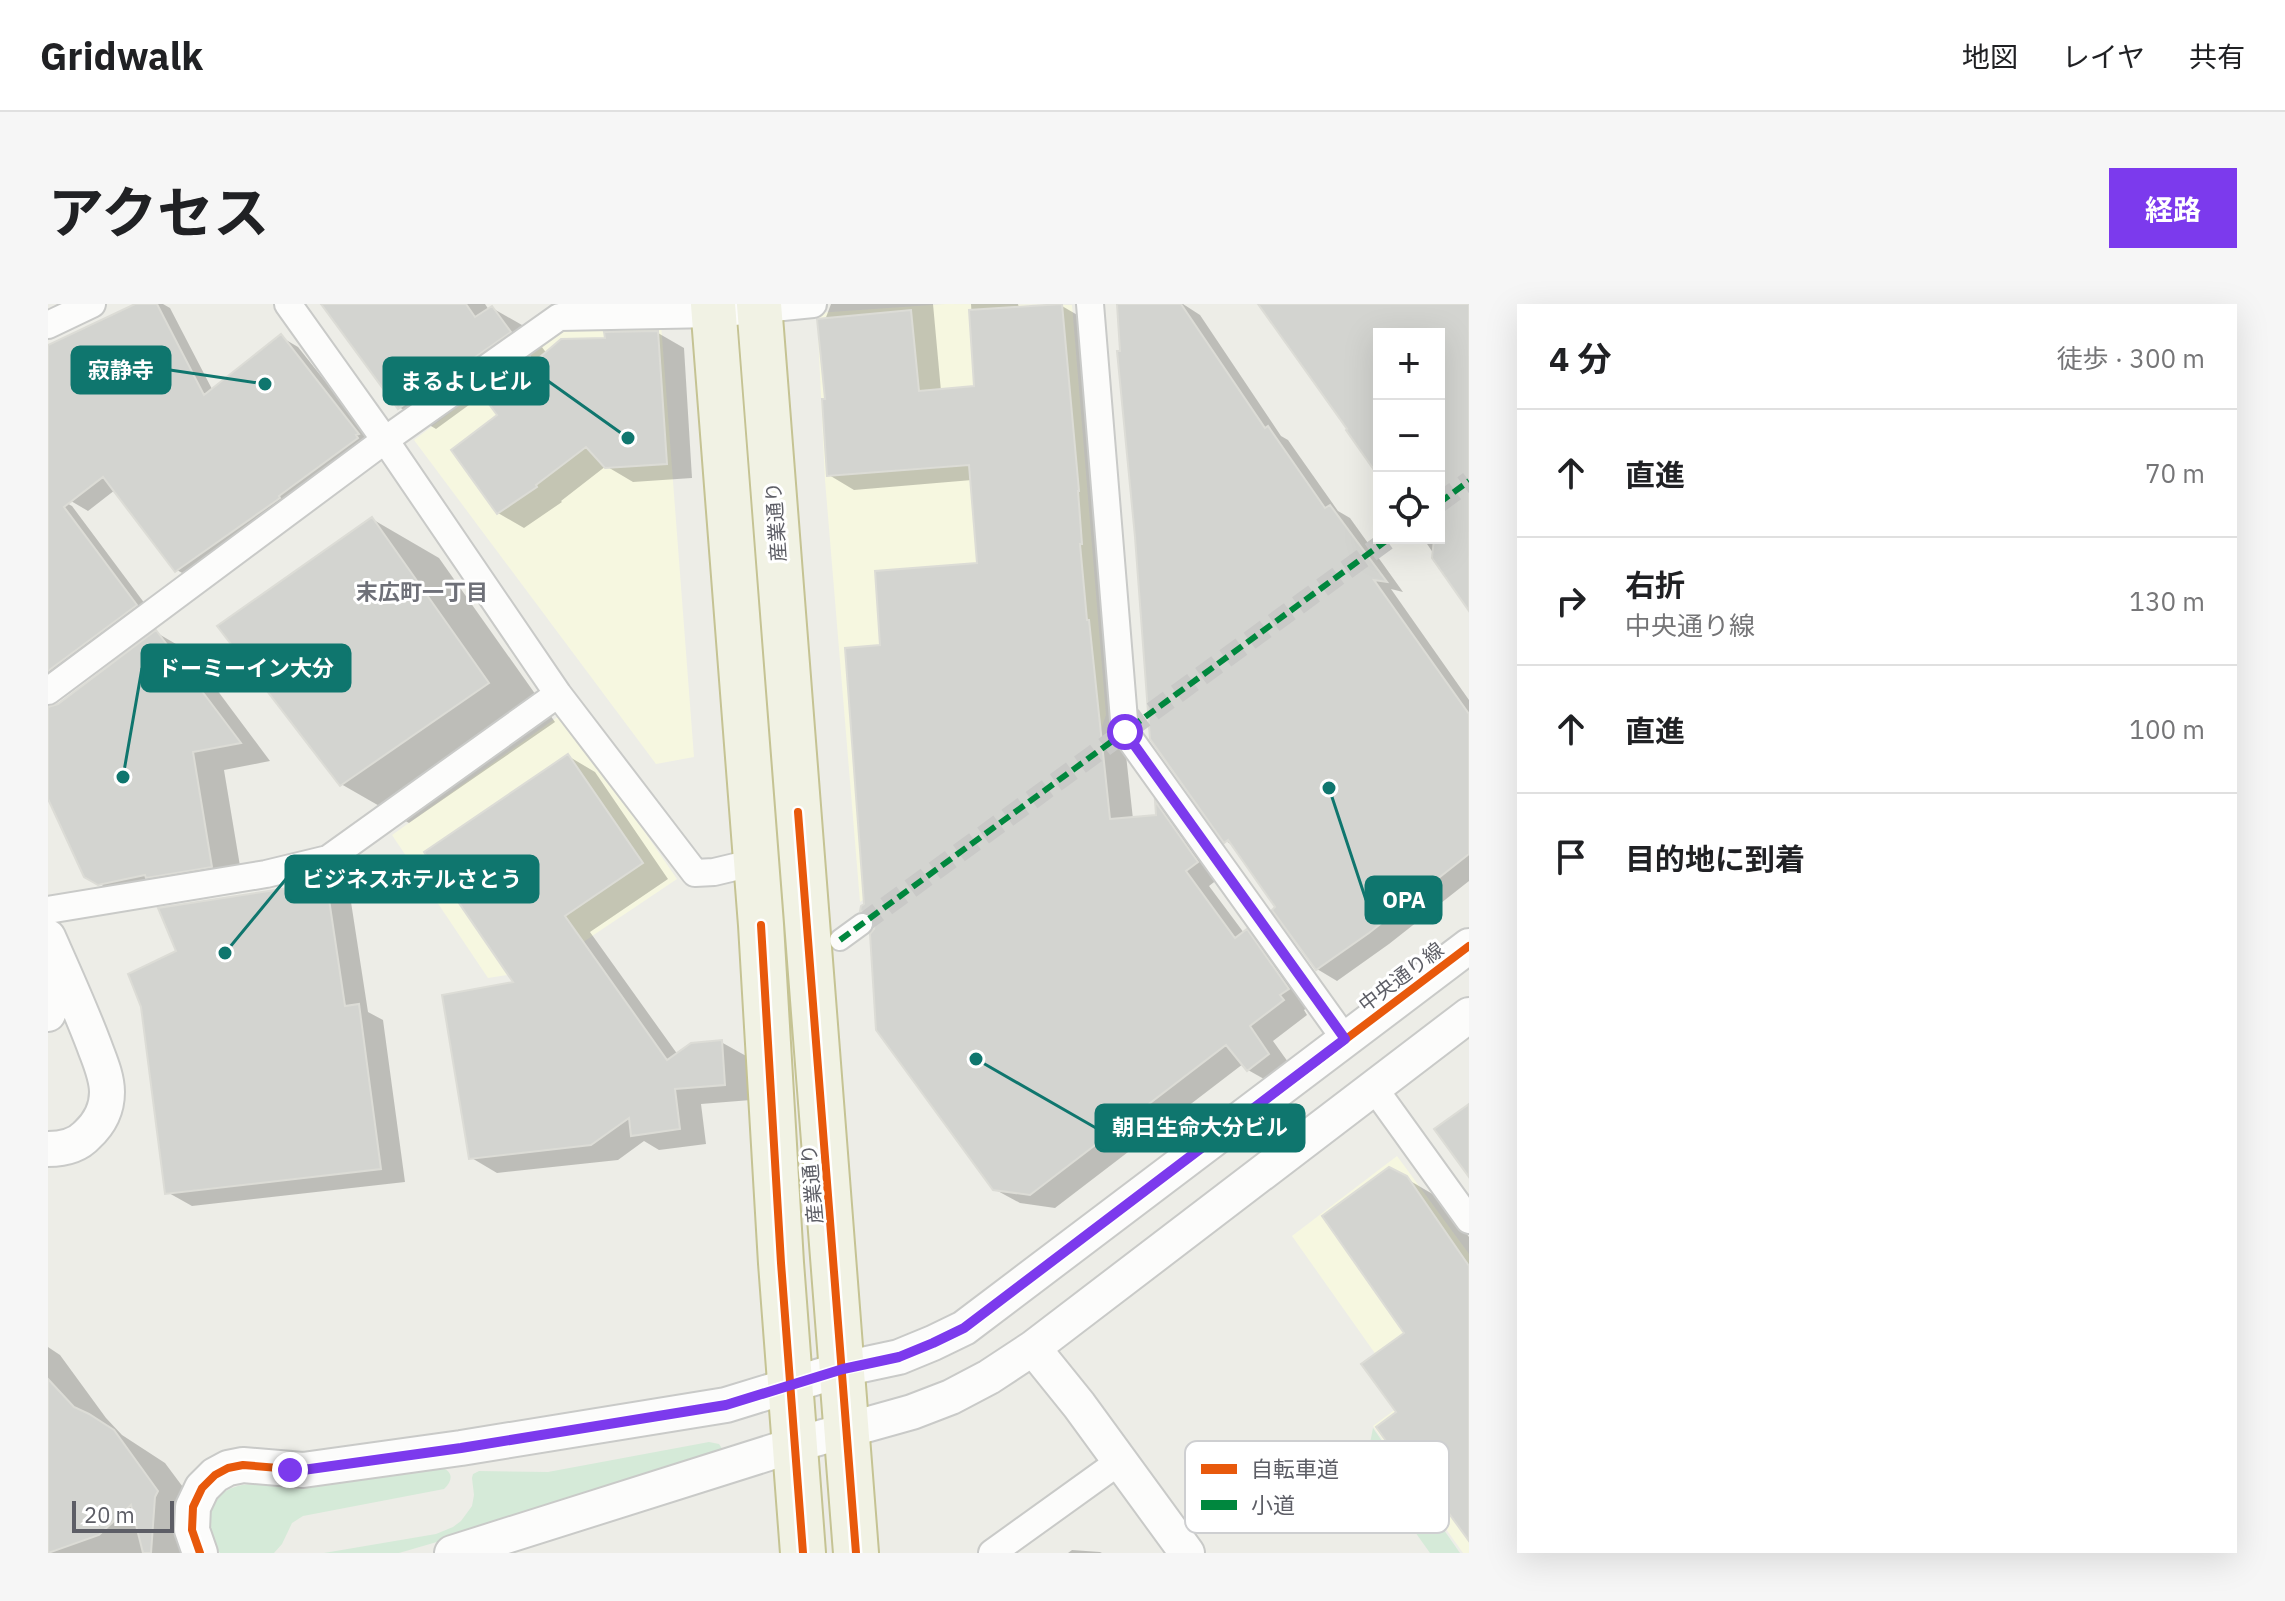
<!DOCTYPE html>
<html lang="ja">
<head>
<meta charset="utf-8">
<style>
	:root { --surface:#fff; --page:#f6f6f6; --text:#202124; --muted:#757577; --line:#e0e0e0; --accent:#7c3aed }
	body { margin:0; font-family:"IBM Plex Sans","Noto Sans JP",sans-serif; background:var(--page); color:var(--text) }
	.controls { position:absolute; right:24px; top:24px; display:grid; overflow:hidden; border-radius:0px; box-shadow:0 8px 32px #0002 }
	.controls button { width:72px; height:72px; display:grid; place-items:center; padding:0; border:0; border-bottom:2px solid var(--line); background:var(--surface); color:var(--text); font:40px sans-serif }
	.scale { position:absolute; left:24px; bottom:20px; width:102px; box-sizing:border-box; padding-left:8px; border:4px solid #5d5e66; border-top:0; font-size:22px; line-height:28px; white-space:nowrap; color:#5d5e66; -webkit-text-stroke:6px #fff; paint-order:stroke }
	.stop { position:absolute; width:24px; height:24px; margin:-18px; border:6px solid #7c3aed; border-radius:50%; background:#fff }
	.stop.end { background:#7c3aed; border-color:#fff; box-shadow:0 2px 8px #0008 }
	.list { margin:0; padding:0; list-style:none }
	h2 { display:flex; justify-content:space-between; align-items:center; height:104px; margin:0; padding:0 32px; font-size:34px }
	h2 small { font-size:26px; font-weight:400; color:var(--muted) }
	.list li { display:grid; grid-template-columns:52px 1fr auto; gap:24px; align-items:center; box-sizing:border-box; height:128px; padding:0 32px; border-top:2px solid var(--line) }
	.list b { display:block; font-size:30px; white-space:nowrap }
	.list p { margin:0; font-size:26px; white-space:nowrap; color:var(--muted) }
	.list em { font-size:26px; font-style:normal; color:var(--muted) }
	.icon { flex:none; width:44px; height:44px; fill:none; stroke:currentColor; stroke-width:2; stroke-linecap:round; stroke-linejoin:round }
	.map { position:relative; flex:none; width:1421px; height:1249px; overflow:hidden; border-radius:0px }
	header { display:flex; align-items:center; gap:48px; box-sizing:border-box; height:112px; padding:0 40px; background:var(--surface); border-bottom:2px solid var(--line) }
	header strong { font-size:38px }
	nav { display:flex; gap:44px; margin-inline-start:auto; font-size:28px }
	.intro { display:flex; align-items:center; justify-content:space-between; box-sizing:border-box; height:192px; padding:0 48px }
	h1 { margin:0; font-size:56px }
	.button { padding:20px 36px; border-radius:0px; background:var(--accent); color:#fff; font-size:28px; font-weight:700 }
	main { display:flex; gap:48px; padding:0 48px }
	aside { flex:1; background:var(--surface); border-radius:0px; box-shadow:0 8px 32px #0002 }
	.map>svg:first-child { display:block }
	.commercial { fill:#f6f7e0 }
	.grass { fill:#d5ead8 }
	.shadow { fill:#0003 }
	.building { fill:#d3d4d0; stroke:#dcdcd6; stroke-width:2 }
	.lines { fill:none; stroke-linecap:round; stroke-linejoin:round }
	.pedestrian-tunnel { stroke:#c9c9c7; stroke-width:20; stroke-dasharray:20 10; stroke-linecap:butt }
	.pedestrian-casing { stroke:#c9cac8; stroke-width:24 }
	.minor-casing { stroke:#c9cac8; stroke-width:30 }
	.tertiary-casing { stroke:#c9cac8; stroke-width:38 }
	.trunk-casing { stroke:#c5c393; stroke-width:48 }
	.pedestrian { stroke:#fcfcfb; stroke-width:20 }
	.minor { stroke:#fcfcfb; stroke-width:26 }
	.tertiary { stroke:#fcfcfb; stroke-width:34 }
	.trunk { stroke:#f1f2e4; stroke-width:44 }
	.quiet { stroke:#00873e; stroke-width:6; stroke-dasharray:12 6; stroke-linecap:butt }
	.cycleway-casing { stroke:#fff; stroke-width:13 }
	.cycleway { stroke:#e8590c; stroke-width:8 }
	.route { stroke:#7c3aed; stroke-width:10 }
	.labels { text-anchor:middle; stroke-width:6; stroke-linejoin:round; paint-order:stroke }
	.street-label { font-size:20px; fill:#5d5e66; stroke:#fff }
	.neighbourhood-label { font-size:22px; font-weight:bold; fill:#6e7078; stroke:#fff }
	.key { fill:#fff; stroke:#cecfd1; stroke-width:2 }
	.key-label { font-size:22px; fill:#5d5e66 }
	.leader { fill:none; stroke:#0f766e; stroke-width:3 }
	.callout-dot { fill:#0f766e; stroke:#fff; stroke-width:3 }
	.callout { fill:#0f766e; stroke:#0f766e; stroke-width:3 }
	.callout-label { font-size:22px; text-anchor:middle; font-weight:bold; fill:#fff }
</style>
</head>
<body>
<header>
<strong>Gridwalk</strong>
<nav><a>地図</a><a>レイヤ</a><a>共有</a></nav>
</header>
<div class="intro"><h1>アクセス</h1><a class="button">経路</a></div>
<main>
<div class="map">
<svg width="1421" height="1249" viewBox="0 0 1421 1249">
	<rect width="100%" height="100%" fill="#edede7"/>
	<path class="commercial" d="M898,0L1024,1L1058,411L1053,425L812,598L777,176L769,9Z
		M613,20L646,453L608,460L366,136L513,25Z
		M515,409L629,575L495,665L440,674L344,531Z
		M1349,852L1421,950V1249H1415L1325,1122L1360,1096L1244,932Z"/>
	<path class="grass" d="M1325,1124L1412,1249H1382L1318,1159Z
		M661,1138L671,1140L675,1146L509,1203L351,1249H276L388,1230L405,1223L413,1217L424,1202L426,1191L424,1174L425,1170L431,1167L500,1168Z
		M391,1163C405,1166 406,1176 396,1185L255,1212L244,1219L234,1240L226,1249H172C152,1223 158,1188 194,1181C212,1178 232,1185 250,1185Z"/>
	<path class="shadow" d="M91,0H115L122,4L165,87L233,33L250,43L327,140L146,276L129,266L67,186L40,207L23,197L0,154V43Z
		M275,0H437L441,6L444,4L481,25L499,50L559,36L610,29L636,44L644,174L585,178L558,162L513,197L514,198L476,224L450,209L451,111L436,90L388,125L351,103Z
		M783,0H885L893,87L928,84L923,0H970L971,4L1014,2L1038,16L1065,332L1085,515L1110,513L1109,500L1131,513L1174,572L1161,582L1196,629L1199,628L1223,642L1265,699L1256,706L1259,711L1225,737L1245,765L1225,780L1200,766L1195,760L1007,904L972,899L946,885L829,617L825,612L814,606L818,601L834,342L932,261L924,176L806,186L781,171L777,16Z
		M1073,0H1135L1152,11L1233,132L1240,136L1290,207L1302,214L1355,288L1343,285L1421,396V577L1341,640L1289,677L1269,665L1230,604L1187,543L1178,537L1075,48Z
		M1213,0H1421V302L1375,234H1391V30H1331V171Z
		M6,192L24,202L106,312L0,378V196Z
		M324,215L391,254L507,418L361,519L293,480Z
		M109,329L140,347L222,457L176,466L195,580L83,598L38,572L0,490V413Z
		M520,452L547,468L620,575L542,628L630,751L673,738L700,753L703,796L653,800L658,840L611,846L596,837L570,856L449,869L422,853L469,679Z
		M279,584L303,598L320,708L335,716L357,878L144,902L119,888L246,585L252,588Z
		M1342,865L1393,895L1421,933V1233L1399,1204L1380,1193L1350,1109L1359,1030Z
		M0,1043L12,1051L58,1114L74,1131L117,1159L161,1218L156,1249H0Z
		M1024,1246L1052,1248L1054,1249H1020Z"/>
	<path class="building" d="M87,0H109L156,91L233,30L311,130L308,131L310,134L231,192L232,194L127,268L55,173L16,203L89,301L0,367V41Z
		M273,0H418L427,13L444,2L463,28L413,63L411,60L350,105Z
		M1014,0L1031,187H1030L1034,240H1032L1039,316H1041L1062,515L1108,511L1107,497L1150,558L1138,567L1187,634L1199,625L1241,685L1232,691L1236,696L1202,722L1221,750L1199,767L1178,741L982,891L945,886L828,726L822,630L826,625L827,618L820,609L812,607L813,602L816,600L797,344L832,341L827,267L929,259L921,161L779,172L774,95H777L769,15L863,6L871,87L926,82L921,6Z
		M1069,0H1133L1217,124L1220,122L1277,204L1282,201L1339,278L1326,276L1421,410V550L1321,629L1268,666L1224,606L1227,603L1199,563L1180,536L1176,539L1102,435L1087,233L1069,47H1072Z
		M1210,0H1421V307L1384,254L1386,235L1391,234V30H1331V173L1298,126L1299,125Z
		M610,27L619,160L557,164L538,143L488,181L489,183L449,210L403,146L449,111L432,88L482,53L485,59L513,35L557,34L556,28Z
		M324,213L441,379L292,482L169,322Z
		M108,326L193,439L145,448L164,563L98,574L97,571L50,581L36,573L0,495V403L10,400Z
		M520,450L595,559L517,612L619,756L643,739L674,736L677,781L627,785L632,825L583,832L581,814L543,841L421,855L394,691L465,678L376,548Z
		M279,582L297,702L311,700L333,865L117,890L93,703L80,670L128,647L110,604L247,583V586Z
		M1421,800V873L1386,825Z
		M1341,863L1359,872L1421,962V1237L1386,1189L1379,1194L1328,1123L1348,1108L1313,1060L1356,1029L1274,912Z
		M0,1075L26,1103L41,1110L66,1126L110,1187L107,1193L103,1249H95L83,1201L51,1231L0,1249Z"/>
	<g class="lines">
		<path class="pedestrian-tunnel" d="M1391,199L1421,177
			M814,620L1342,234"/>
		<g class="pedestrian-casing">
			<path id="pedestrian" d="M792,636L814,620"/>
		</g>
		<g class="minor-casing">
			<path id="minor" d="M240,0L337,136L510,390L647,569L666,568L708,558
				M1042,0L1077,428L1297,735
				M0,21L44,0
				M0,387L337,136L511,13L666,10L765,0
				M0,606L218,570L280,555L510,390
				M1326,784L1421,916
				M944,1249L1072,1157"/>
		</g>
		<g class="tertiary-casing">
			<path id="tertiary" d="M0,633C16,669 32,704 46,741C51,755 59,772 59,788C59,805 51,820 39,831C29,842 14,845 0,845
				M0,710L8,689L13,663
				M985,1044L1031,1101L1139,1249
				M152,1249L144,1226L145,1203L154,1184L167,1171L180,1164L195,1161L255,1166L413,1144L678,1101L795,1065L851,1053L885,1039L916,1024L1421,642
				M404,1249L746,1141L864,1108L903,1093L941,1073L985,1044L1421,711"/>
		</g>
		<g class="trunk-casing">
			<path id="trunk" d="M665,0L713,621L733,959L755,1249
				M711,0L808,1249"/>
		</g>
		<use href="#pedestrian" class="pedestrian"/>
		<use href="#minor" class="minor"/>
		<use href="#tertiary" class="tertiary"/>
		<use href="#trunk" class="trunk"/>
		<path class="quiet" d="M1391,199L1421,177
			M792,636L1342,234"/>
		<g class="cycleway-casing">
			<path id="cycleway" d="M750,508L808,1249
				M713,621L733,959L755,1249
				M152,1249L144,1226L145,1203L154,1184L167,1171L180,1164L195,1161L255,1166L413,1144L678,1101L795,1065L851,1053L885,1039L916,1024L1421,642"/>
		</g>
		<use href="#cycleway" class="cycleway"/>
	</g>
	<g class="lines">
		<path class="route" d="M242,1166H255L413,1144L678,1101L795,1065L851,1053L885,1039L916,1024L1297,735L1077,428"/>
	</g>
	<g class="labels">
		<g class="street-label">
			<text transform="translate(728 218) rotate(-94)" y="7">産業通り</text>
			<text transform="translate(1353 673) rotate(-37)" y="7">中央通り線</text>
			<text transform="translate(764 880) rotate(-95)" y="7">産業通り</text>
		</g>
		<g class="neighbourhood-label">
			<text x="374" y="296">末広町一丁目</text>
		</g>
	</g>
	<rect x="1137" y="1137" width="264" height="92" rx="12" class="key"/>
	<rect x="1153" y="1160" width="36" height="10" fill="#e8590c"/>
	<rect x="1153" y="1196" width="36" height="10" fill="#00873e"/>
	<g class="key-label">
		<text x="1203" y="1173">自転車道</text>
		<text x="1203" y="1209">小道</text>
	</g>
	<path class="leader" d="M217 80L122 66M580 134L500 77M75 473L94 364M177 649L238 575M1281 484L1318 596M928 755L1048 824"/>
	<g class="callout-dot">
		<circle cx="217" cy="80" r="8"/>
		<circle cx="580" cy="134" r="8"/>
		<circle cx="75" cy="473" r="8"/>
		<circle cx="177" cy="649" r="8"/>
		<circle cx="1281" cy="484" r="8"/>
		<circle cx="928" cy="755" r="8"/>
	</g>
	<g class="callout">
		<rect x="24" y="43" width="98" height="46" rx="8"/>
		<rect x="336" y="54" width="164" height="46" rx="8"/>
		<rect x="94" y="341" width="208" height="46" rx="8"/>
		<rect x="238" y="552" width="252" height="46" rx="8"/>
		<rect x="1318" y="573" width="75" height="46" rx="8"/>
		<rect x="1048" y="801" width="208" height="46" rx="8"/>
	</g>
	<g class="callout-label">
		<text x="73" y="74">寂静寺</text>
		<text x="418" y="85">まるよしビル</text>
		<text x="198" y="372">ドーミーイン大分</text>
		<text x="364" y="583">ビジネスホテルさとう</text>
		<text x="1356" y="604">OPA</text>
		<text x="1152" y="831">朝日生命大分ビル</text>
	</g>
</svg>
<div class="controls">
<button>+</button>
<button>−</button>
<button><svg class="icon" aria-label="locate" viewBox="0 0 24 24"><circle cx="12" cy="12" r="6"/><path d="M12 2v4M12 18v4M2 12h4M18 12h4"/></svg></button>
</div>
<div class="scale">20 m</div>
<div class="stop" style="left:1077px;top:428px"></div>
<div class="stop end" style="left:242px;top:1166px"></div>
</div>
<aside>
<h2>4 分<small>徒歩 · 300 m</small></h2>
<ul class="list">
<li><svg class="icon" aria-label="ahead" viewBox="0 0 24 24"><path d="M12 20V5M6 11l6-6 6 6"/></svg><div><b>直進</b></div><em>70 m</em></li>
<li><svg class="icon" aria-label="right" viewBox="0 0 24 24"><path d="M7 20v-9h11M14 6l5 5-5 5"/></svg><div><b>右折</b><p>中央通り線</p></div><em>130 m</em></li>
<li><svg class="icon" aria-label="ahead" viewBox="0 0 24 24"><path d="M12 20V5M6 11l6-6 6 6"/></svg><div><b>直進</b></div><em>100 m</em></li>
<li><svg class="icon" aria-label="arrive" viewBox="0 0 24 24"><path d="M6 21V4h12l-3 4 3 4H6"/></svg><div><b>目的地に到着</b></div></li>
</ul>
</aside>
</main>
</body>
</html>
